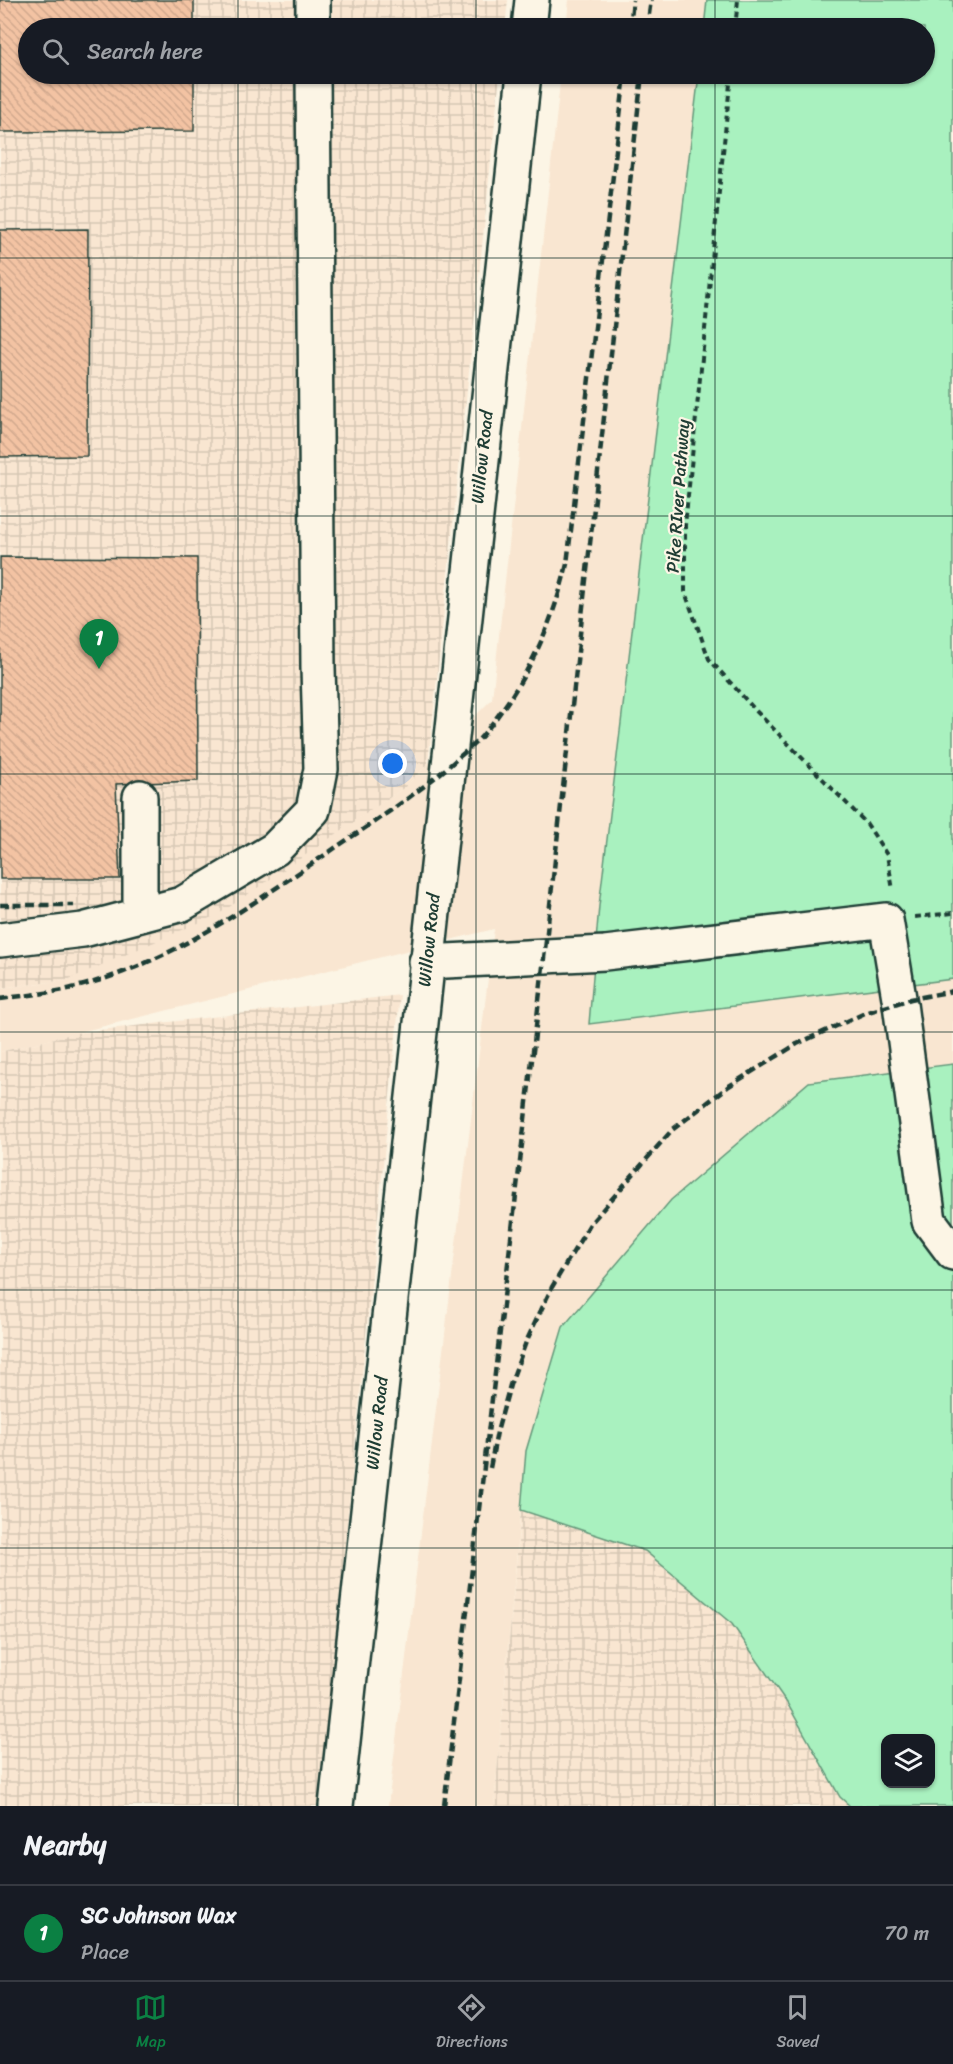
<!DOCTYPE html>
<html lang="en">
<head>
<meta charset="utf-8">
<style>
	:root { --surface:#171b24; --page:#20242c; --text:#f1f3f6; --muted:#9ea1a6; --line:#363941; --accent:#0b8043 }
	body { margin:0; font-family:Sriracha,sans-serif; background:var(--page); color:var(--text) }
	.controls { position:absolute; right:18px; bottom:18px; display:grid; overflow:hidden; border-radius:12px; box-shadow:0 2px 4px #0004 }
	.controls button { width:54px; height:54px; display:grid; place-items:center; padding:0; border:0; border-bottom:2px solid var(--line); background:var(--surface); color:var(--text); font:30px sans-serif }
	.you { position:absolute; left:393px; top:764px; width:21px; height:21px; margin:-15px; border:4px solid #fff; border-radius:50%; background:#1a73e8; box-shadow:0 0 0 9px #1a73e833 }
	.badge { display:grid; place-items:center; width:39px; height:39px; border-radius:50%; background:var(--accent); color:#fff; font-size:20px; font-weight:700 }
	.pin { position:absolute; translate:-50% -50px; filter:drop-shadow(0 2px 3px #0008) }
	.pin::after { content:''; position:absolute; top:32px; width:21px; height:18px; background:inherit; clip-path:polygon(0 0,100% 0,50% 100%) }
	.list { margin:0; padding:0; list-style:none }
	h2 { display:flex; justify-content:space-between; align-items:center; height:78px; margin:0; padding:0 24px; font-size:26px }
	h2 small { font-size:20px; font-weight:400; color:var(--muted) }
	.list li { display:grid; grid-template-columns:39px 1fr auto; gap:18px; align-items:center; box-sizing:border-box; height:96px; padding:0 24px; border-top:2px solid var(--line) }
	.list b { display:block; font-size:22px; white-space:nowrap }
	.list p { margin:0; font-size:20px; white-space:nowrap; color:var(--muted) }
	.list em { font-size:20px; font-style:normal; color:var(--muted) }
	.icon { flex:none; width:33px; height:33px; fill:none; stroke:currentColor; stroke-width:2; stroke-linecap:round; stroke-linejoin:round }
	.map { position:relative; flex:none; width:953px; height:1806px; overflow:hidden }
	.search { position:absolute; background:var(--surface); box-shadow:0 2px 4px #0004; left:18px; right:18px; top:18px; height:66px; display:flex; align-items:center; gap:15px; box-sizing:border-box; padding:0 21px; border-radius:33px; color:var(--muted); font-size:22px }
	.sheet { height:174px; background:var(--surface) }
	nav { display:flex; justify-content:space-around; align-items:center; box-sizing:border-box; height:84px; border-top:2px solid var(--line); background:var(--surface); font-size:16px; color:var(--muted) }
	nav a { display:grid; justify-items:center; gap:3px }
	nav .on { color:var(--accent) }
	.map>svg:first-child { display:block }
	.built { fill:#f9e6d1 }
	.industrial { fill:url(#industrial-grid) }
	.green { fill:#a9f1bf; stroke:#64977a; stroke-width:1.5; fill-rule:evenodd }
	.building { fill:url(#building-back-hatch); stroke:#1f3d34; stroke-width:1.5 }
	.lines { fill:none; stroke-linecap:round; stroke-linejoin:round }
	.minor-casing { stroke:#1f3d34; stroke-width:38 }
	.path { stroke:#1f3d34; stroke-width:4; stroke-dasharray:6 4.5; stroke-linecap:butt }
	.minor { stroke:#fcf5e5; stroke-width:33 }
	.rail { stroke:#1f3d34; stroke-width:4.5; stroke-dasharray:9 4.5; stroke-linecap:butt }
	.grid { fill:none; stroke:#1f3d34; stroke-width:1.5; stroke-opacity:0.55 }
	.labels { text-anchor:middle; stroke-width:4.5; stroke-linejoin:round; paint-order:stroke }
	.street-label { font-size:18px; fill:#1f3d34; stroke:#fcf5e5 }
</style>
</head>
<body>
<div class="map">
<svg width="953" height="1806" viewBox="0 0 953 1806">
	<defs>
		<pattern id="industrial-grid" width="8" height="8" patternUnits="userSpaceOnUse" patternTransform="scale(1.5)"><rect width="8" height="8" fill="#f9e6d1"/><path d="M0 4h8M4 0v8" fill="none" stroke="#d5c6b4"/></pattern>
		<pattern id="building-back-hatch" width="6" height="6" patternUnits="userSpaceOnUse" patternTransform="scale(1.5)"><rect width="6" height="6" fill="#f3c3a3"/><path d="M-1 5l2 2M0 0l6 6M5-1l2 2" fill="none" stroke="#d0a88d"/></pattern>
	</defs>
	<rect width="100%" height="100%" fill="#fcf5e5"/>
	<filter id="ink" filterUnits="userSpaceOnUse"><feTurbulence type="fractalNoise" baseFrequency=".0167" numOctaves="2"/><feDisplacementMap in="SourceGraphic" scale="12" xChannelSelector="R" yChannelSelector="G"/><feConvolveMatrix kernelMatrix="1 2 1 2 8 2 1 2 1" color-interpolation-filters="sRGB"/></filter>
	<g filter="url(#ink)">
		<path class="built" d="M569,0H707L704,28H566Z
			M561,74H699L589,1024L953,979V1064L808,1082L526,1451L494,1806H388L494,929L0,1052V988L67,980L340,830L405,787L492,699Z"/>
		<path class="industrial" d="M0,0H508L505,28H28V74H500L428,764L405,787L219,914L67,980L0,988Z
			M400,995L319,1806H0V1052L75,1033Z
			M521,1510L645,1551L732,1624L787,1703L840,1797L850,1806H494Z"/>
		<path class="green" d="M707,0H953V979L589,1024L599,906L699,74H924V28H704Z
			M953,1064V1806H850L840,1797L787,1703L732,1624L645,1551L521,1510L526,1451L563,1327L671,1200L809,1082ZM886,1738H930V1784H886Z"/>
		<path class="building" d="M0,0H194V28H28V74H194V131L0,132Z
			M88,229L87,456L0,457V230Z
			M0,557L197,558L198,781L116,784L120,879H0Z"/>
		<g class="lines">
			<g class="minor-casing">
				<path id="minor" d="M313,0V28
					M529,28L532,0
					M140,915V797
					M0,940L83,930L182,904L275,849L313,810L321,769L318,668L313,74
					M426,962L605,953L886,920L900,1004L929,1221L953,1253
					M336,1806L524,74"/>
			</g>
			<path class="path" d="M735,28L738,0
				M731,74L685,525V592L709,659L757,712L867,824L887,855L893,890
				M915,917L953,913"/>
			<use href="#minor" class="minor"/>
			<path class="rail" d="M630,28L633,0
				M647,28L651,0
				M0,905H74
				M0,999C24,995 49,994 72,988C177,963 264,895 353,836C389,812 426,787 458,758C466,751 475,744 482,736C525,684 551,630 567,564L625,74
				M490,1468L497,1432L510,1385L526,1342L552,1287L590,1224L672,1130L729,1086L797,1044L865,1013L911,999L953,991
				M444,1806L546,941L642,74"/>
		</g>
	</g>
	<path class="grid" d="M238,0V28M476,0V28M715,0V28M238,74V1806M476,74V1806M715,74V1806M0,258H953M0,516H953M0,774H953M0,1032H953M0,1290H953M0,1548H953"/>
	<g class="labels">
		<g class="street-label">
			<text transform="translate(482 457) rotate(-84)" y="6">Willow Road</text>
			<text transform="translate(678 496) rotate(-86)" y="6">Pike RIver Pathway</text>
			<text transform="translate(429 940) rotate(-84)" y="6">Willow Road</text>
			<text transform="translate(377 1423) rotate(-84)" y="6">Willow Road</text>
		</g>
	</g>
</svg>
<div class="controls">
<button><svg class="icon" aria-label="layers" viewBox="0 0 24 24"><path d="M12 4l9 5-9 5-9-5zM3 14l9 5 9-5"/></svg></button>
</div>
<div class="you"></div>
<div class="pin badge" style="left:99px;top:669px">1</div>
<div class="search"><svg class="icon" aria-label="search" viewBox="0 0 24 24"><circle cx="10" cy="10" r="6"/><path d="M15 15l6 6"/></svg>Search here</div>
</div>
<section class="sheet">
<h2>Nearby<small></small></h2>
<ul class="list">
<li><span class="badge">1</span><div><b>SC Johnson Wax</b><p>Place</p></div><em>70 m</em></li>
</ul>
</section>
<nav>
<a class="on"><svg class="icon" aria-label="map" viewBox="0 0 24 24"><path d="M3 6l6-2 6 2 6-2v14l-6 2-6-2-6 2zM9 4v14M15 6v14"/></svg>Map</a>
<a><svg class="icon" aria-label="directions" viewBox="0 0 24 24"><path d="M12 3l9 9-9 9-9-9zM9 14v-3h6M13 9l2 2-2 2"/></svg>Directions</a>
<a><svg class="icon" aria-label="saved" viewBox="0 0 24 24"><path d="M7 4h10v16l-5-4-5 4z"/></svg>Saved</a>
</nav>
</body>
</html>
